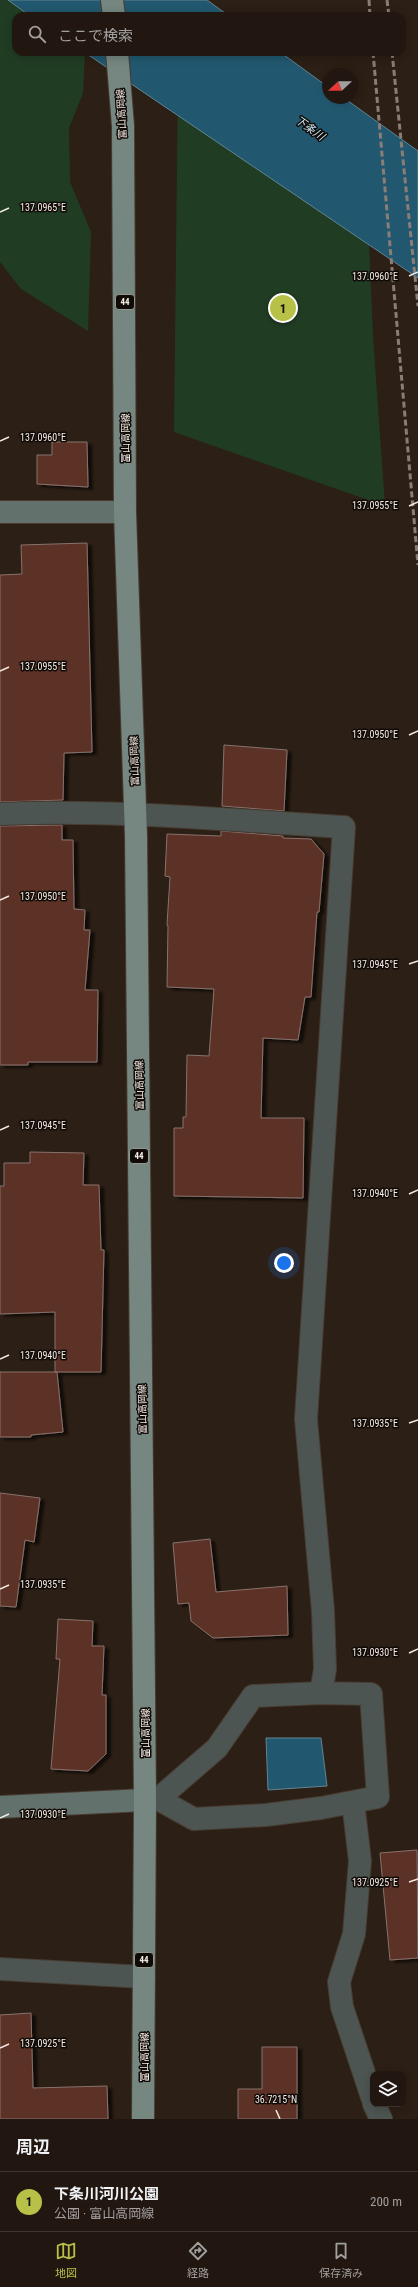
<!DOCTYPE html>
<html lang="ja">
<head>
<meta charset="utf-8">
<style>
	:root { --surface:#211710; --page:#292019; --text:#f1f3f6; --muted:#a29f9f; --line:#3e3630; --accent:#b7c148 }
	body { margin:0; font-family:"Roboto Condensed","Noto Sans JP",sans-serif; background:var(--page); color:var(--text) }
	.controls { position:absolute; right:12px; bottom:12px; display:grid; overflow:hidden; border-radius:8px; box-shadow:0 2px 10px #0003 }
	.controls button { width:36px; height:36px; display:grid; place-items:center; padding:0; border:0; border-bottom:1px solid var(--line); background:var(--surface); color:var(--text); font:20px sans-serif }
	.compass { position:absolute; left:322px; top:68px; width:36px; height:36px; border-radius:50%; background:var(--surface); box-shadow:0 2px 10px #0003; rotate:248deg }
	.you { position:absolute; left:284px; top:1263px; width:14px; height:14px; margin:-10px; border:3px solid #fff; border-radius:50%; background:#1a73e8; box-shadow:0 0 0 6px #1a73e833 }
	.badge { display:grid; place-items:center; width:26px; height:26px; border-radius:50%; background:var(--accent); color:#111; font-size:13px; font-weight:700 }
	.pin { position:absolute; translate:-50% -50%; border:2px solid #fff; box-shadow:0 1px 4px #0006 }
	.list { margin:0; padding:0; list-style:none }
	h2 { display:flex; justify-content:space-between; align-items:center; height:52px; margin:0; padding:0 16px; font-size:17px }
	h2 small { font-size:13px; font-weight:400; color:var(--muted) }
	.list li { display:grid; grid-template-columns:26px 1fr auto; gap:12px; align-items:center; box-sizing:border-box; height:60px; padding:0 16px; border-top:1px solid var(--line) }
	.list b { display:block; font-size:15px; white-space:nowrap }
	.list p { margin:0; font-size:13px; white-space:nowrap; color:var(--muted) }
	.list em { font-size:13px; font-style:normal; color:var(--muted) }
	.icon { flex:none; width:22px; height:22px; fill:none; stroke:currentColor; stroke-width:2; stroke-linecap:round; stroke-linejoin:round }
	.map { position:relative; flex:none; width:418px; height:2119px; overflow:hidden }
	.search { position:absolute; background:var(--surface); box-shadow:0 2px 10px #0003; left:12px; right:12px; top:12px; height:44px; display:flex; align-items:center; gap:10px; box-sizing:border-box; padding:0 14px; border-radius:12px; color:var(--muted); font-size:15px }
	.sheet { height:112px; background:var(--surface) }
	nav { display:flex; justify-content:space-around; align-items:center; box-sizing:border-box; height:56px; border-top:1px solid var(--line); background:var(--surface); font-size:11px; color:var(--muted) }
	nav a { display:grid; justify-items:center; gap:2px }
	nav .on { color:var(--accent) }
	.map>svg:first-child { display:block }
	.green { fill:#203d24 }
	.water { fill:#22586f; stroke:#618492 }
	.building { fill:#5d3025; stroke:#87726d; filter:url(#shadow) }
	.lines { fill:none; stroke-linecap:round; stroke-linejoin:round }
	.street-casing { stroke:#483b32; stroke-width:24 }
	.secondary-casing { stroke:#483b32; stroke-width:24 }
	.primary-casing { stroke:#483b32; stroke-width:24 }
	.street { stroke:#4c5551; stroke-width:22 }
	.secondary { stroke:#63716c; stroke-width:22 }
	.primary { stroke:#758780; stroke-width:22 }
	.rail { stroke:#897d75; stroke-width:3; stroke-dasharray:6 3; stroke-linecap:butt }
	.ticks { fill:none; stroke:#f4eae4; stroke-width:1.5 }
	.labels { text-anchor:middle; stroke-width:3; stroke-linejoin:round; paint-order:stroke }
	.shield { fill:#100a06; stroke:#b0a7a1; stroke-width:1 }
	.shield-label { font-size:9px; font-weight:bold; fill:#f4eae4 }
	.street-label { font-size:10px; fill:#f4eae4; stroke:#100a06 }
	.water-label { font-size:11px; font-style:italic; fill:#cbeaf9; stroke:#100a06 }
	.ticks-label { font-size:10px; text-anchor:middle; fill:#f4eae4; stroke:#100a06; stroke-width:3; stroke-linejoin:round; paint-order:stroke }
</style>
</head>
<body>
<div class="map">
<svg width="418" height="2119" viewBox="0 0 418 2119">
	<defs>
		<filter id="shadow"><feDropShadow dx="4.5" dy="2.5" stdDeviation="1" flood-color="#0009"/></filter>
	</defs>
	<rect width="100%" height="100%" fill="#2c1f15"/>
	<path class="green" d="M0,0H34L60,16H16V52H85L83,93L69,128L70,182L91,232L88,331L21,289L0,262Z
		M178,81L368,220L373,336L385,506L174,432Z"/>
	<path class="water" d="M8,0H207L229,16H30Z
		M84,52H280L328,87V98H344L418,151V278Z
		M266,1738H321L327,1786L268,1790Z"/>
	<path class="building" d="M52,442H87L88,487L37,484V455H52Z
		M87,543L92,752L64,753L63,800L0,802V575L22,574L21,545Z
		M224,745L287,750L284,811L222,806Z
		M62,825V840H73L74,909L85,910L84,930H90L85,990H98L97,1062H28V1065H0V826Z
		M221,831L283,836V838L311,839L324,854L319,912H317L311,997H305L298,1040L263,1038L261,1118H304L303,1198L174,1196V1128H183V1117H186L187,1055L209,1056L214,989L167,987L168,926L167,925L170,877L165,876L167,834L221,836Z
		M30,1152L84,1153L83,1185H99L101,1250H104L101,1372H55V1312L0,1314V1186H4V1163H30Z
		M0,1372H57L63,1432L31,1435V1437H0Z
		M0,1493L40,1498L34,1542L25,1540L16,1607L0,1606Z
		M210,1539L216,1592L287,1586L288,1635L213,1638L191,1621L189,1603L178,1604L173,1543Z
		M58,1619L93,1621L92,1646H104L102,1695H106V1754L88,1771L51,1769L60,1659H56Z
		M417,1850L418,1958L390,1960L380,1853Z
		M31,2013L33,2088L107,2086L108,2119H0V2015Z
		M262,2047H297V2119H238V2089H262Z"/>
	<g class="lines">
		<g class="street-casing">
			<path id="street" d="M0,814C115,809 229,820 344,827L306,1419L323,1611L325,1669L321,1693
				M145,1800L158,1799L194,1819L266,1815L321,1808L378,1797L371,1694L321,1693L253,1696L217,1748L158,1799
				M353,1802L360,1861L354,1934L339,1982L342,2007L373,2100
				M0,1969L144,1977
				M374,2104L381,2119"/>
		</g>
		<g class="secondary-casing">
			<path id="secondary" d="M0,512H125
				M0,1807L145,1800"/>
		</g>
		<g class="primary-casing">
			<path id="primary" d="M112,0L114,16
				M117,52L123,126L125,512L136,836L145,1800L143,2119"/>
		</g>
		<use href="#street" class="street"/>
		<use href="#secondary" class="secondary"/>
		<use href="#primary" class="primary"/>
		<path class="rail" d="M369,0L370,16
			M387,0L389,16
			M373,52L418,565
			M392,52L418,306"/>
	</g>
	<path class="ticks" d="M0,212L9,208M409,276L418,272M0,441L9,437M409,506L418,502M0,671L9,667M409,735L418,731M0,900L9,896M409,964L418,961M0,1130L9,1126M409,1194L418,1190M0,1359L9,1355M409,1423L418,1420M0,1589L9,1585M409,1653L418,1649M0,1818L9,1814M409,1882L418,1879M0,2048L9,2044M276,2110L280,2119"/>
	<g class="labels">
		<g class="shield">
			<rect x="116" y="295" width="18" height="14" rx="3"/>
			<rect x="130" y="1149" width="18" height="14" rx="3"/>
			<rect x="135" y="1953" width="18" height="14" rx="3"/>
		</g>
		<g class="shield-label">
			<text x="125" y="305">44</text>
			<text x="139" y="1159">44</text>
			<text x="144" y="1963">44</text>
		</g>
		<g class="street-label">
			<text transform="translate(121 114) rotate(-93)" y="4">富山高岡線</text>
			<text transform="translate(125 438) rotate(-90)" y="4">富山高岡線</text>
			<text transform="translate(134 761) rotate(-92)" y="4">富山高岡線</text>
			<text transform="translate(139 1085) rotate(-91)" y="4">富山高岡線</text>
			<text transform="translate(142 1409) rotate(-91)" y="4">富山高岡線</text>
			<text transform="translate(145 1733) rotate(-90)" y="4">富山高岡線</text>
			<text transform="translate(144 2057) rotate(-90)" y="4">富山高岡線</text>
		</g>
		<g class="water-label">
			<text transform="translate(310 128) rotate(35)" y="4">下条川</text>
		</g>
	</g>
	<g class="ticks-label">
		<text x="43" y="211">137.0965°E</text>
		<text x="375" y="280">137.0960°E</text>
		<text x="43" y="441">137.0960°E</text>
		<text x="375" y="509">137.0955°E</text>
		<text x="43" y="670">137.0955°E</text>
		<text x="375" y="738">137.0950°E</text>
		<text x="43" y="900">137.0950°E</text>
		<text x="375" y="968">137.0945°E</text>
		<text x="43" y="1129">137.0945°E</text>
		<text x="375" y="1197">137.0940°E</text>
		<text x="43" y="1359">137.0940°E</text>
		<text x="375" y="1427">137.0935°E</text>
		<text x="43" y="1588">137.0935°E</text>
		<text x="375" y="1656">137.0930°E</text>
		<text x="43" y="1818">137.0930°E</text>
		<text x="375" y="1886">137.0925°E</text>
		<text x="43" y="2047">137.0925°E</text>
		<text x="276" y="2103">36.7215°N</text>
	</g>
</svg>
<div class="controls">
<button><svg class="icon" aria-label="layers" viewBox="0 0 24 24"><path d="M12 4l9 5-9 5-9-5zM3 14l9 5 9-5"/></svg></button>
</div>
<svg class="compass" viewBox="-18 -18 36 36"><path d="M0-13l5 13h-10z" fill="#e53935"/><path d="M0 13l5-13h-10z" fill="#a29f9f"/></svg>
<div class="you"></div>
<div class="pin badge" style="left:283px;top:308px">1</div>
<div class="search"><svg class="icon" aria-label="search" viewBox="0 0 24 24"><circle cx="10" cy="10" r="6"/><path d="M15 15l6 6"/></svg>ここで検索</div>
</div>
<section class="sheet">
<h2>周辺<small></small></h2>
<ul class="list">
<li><span class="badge">1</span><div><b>下条川河川公園</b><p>公園 · 富山高岡線</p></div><em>200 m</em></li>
</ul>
</section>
<nav>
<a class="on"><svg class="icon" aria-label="map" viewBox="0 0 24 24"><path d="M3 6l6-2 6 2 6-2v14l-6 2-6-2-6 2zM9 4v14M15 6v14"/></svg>地図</a>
<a><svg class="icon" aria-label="directions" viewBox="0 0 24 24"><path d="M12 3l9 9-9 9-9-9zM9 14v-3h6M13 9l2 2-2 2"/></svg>経路</a>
<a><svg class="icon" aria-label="saved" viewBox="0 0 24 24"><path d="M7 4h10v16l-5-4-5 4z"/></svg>保存済み</a>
</nav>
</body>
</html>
